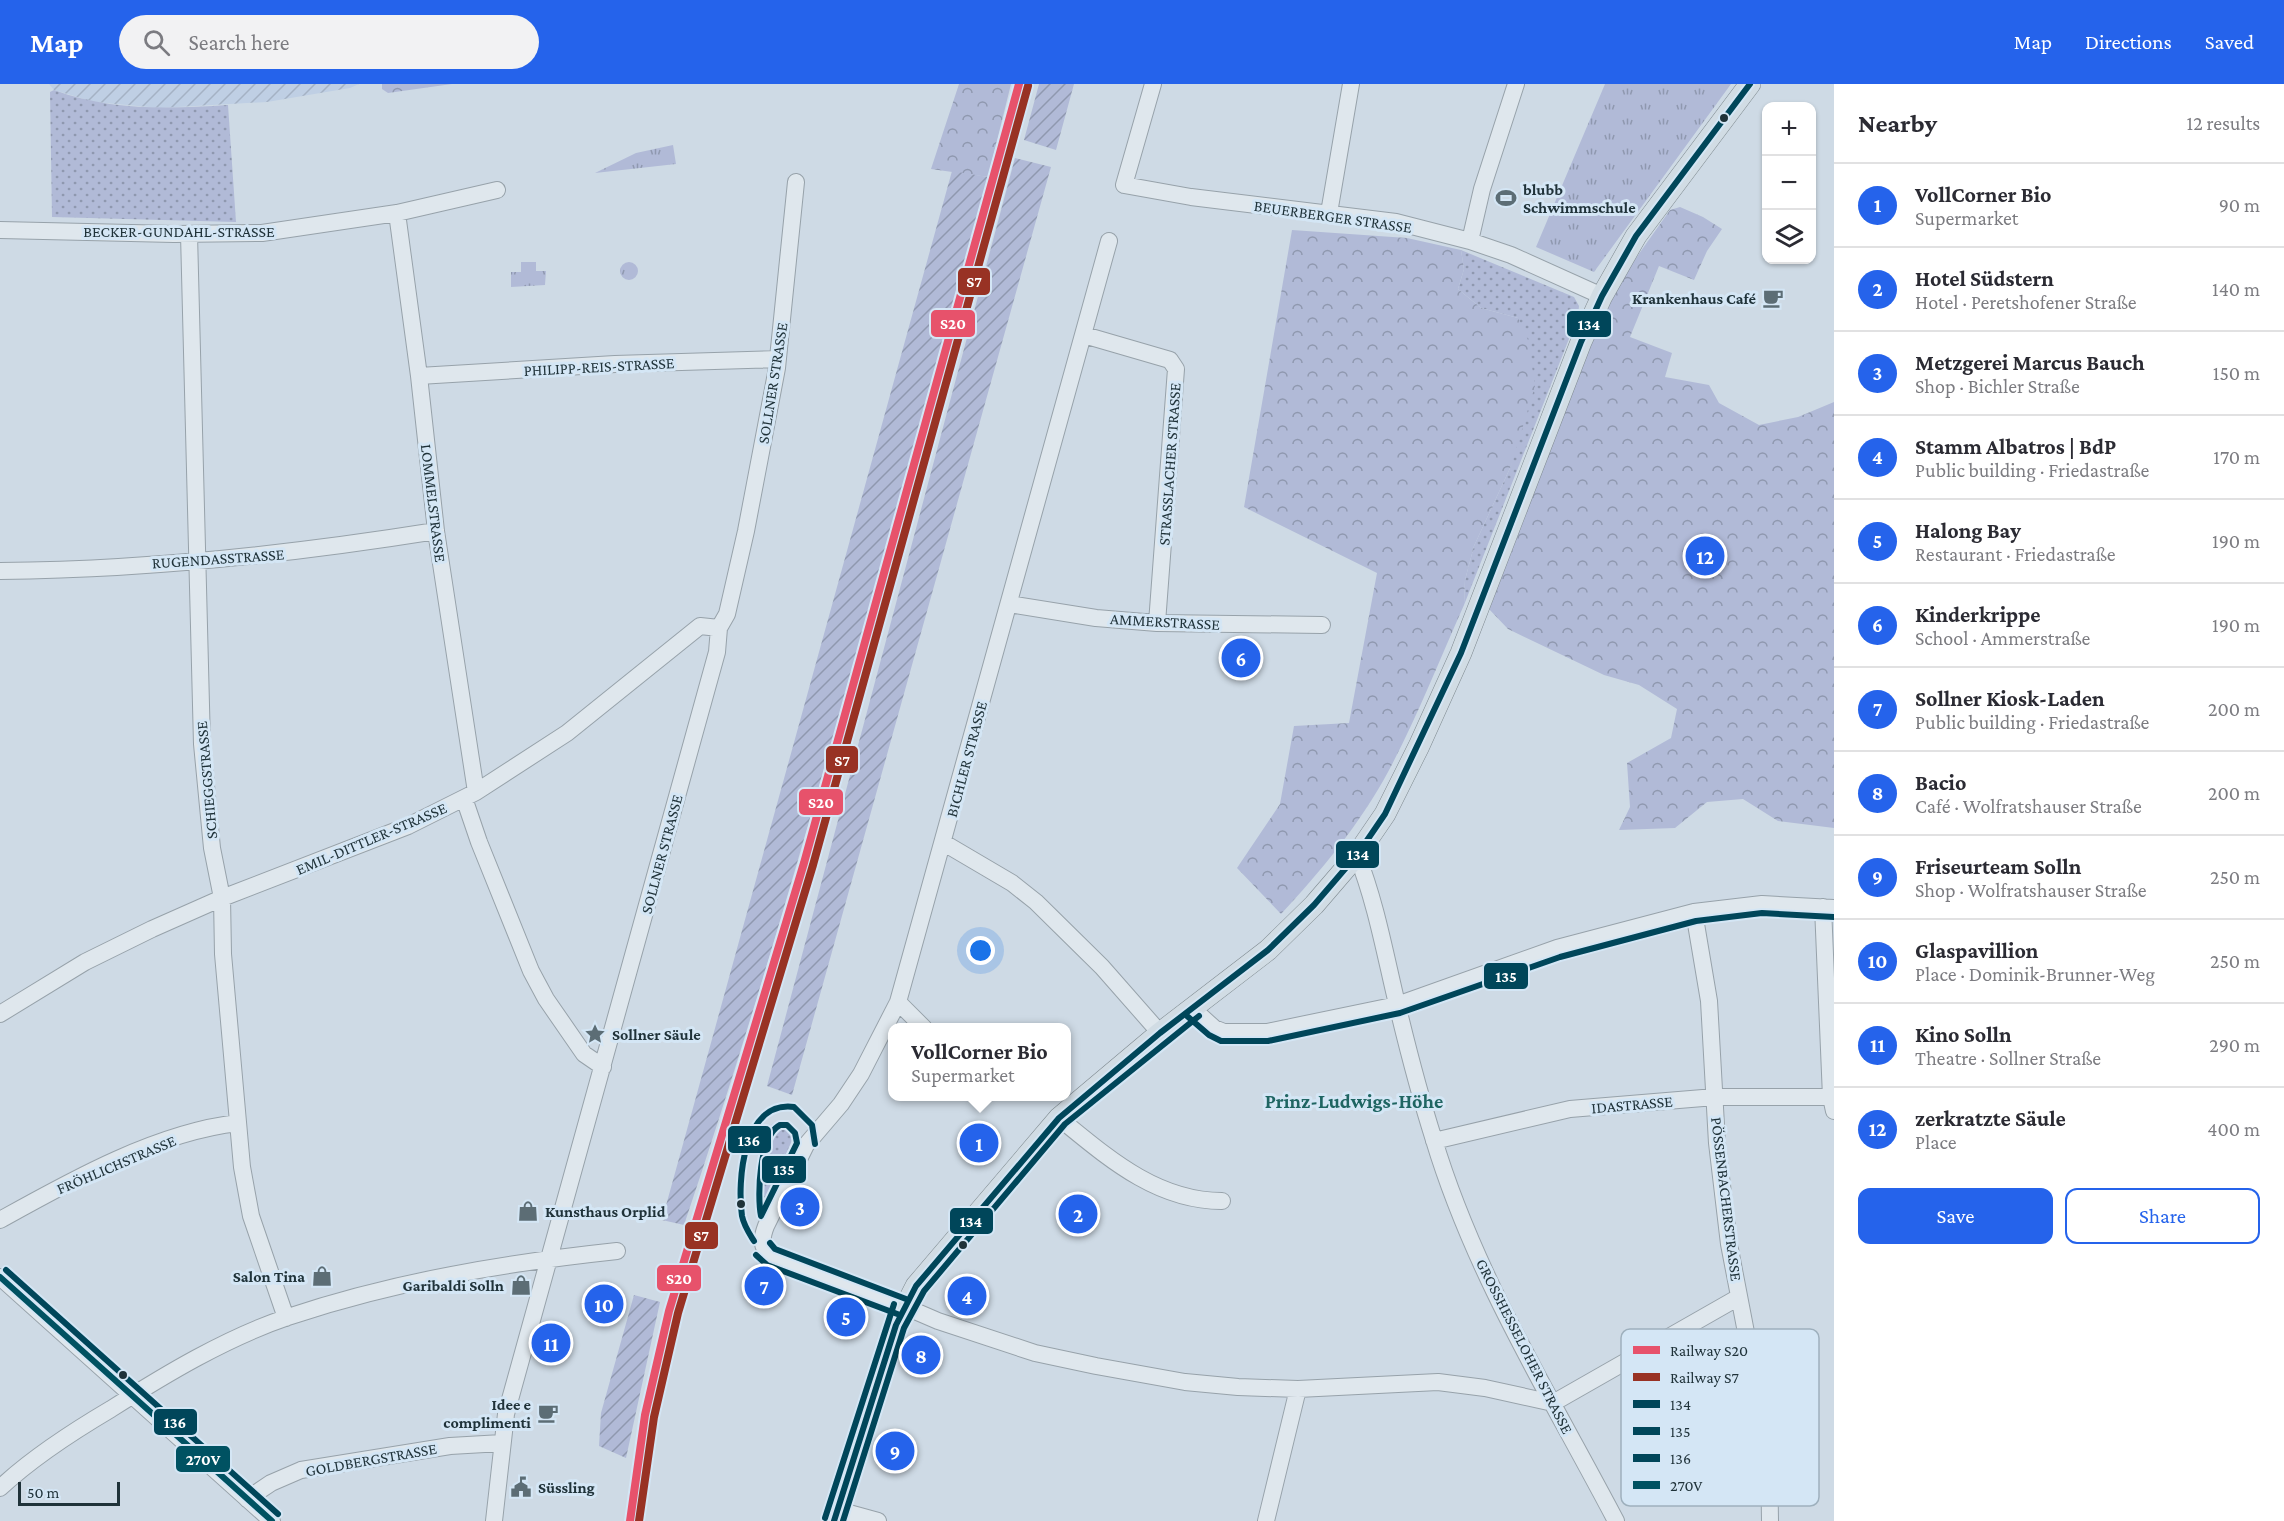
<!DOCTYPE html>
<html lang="en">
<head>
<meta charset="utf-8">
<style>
	:root { --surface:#fff; --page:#f2f2f3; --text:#2b2b33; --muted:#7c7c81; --line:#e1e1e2; --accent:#2563eb }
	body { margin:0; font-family:"Crimson Pro",serif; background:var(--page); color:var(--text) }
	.controls { position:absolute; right:18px; top:18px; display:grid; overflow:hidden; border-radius:12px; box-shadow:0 2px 4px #0004 }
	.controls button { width:54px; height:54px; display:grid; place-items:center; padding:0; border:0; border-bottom:2px solid var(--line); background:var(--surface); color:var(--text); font:30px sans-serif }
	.scale { position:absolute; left:18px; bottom:15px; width:102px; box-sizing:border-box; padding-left:6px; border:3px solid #1f3239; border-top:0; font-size:16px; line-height:21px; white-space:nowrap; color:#1f3239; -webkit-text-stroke:4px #d4e6f5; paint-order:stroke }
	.you { position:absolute; left:981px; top:867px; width:21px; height:21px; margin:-15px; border:4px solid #fff; border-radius:50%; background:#1a73e8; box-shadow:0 0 0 9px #1a73e833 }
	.badge { display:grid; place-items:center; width:39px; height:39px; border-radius:50%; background:var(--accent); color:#fff; font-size:20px; font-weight:700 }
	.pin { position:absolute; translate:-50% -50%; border:3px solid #fff; box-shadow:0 2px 6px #0006 }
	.popup { position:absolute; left:888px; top:939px; width:183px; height:78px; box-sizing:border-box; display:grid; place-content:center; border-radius:12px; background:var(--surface); filter:drop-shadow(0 2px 4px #0005); font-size:20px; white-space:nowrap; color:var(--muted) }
	.popup b { font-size:22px; color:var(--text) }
	.popup::after { content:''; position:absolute; left:50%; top:100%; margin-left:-12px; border:12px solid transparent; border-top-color:var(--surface) }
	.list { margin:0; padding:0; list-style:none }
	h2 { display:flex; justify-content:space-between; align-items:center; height:78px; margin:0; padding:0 24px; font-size:26px }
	h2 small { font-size:20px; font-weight:400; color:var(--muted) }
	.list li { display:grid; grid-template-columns:39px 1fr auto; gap:18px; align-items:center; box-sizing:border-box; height:84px; padding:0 24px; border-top:2px solid var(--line) }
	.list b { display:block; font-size:22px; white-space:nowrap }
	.list p { margin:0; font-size:20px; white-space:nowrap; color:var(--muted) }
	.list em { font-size:20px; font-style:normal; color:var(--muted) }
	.actions { display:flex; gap:12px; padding:18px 24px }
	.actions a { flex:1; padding:14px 0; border:2px solid var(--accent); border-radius:12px; text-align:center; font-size:21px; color:var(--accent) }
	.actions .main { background:var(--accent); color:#fff }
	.icon { flex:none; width:33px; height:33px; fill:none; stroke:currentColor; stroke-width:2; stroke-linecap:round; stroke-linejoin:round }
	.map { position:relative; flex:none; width:1834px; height:1437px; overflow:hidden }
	header { display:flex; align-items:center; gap:36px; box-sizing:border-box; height:84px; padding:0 30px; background:var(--accent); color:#fff }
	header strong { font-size:28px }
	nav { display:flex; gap:33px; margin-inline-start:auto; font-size:21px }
	.search { width:420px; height:54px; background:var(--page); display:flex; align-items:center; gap:15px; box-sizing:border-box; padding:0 21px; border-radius:33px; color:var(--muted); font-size:22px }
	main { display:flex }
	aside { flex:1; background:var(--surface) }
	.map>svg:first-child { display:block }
	.farmland { fill:url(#farmland-furrows) }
	.grass { fill:url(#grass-dots) }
	.forest { fill:url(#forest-crowns) }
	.park { fill:url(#park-tufts) }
	.garden { fill:url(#garden-furrows) }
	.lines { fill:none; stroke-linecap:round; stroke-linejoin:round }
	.minor-casing { stroke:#97a2aa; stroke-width:18 }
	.major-casing { stroke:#7e898f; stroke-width:22 }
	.minor { stroke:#dfe7ed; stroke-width:16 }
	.major { stroke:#d1dce4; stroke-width:21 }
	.bus-1-casing { stroke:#d4e6f5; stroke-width:10 }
	.bus-2-casing { stroke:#d4e6f5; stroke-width:10 }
	.bus-3-casing { stroke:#d4e6f5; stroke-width:10 }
	.bus-4-casing { stroke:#d4e6f5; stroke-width:10 }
	.bus-1 { stroke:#00465a; stroke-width:6 }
	.bus-2 { stroke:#00465a; stroke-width:6 }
	.bus-3 { stroke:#00465a; stroke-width:6 }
	.bus-4 { stroke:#005262; stroke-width:6 }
	.rail-1-casing { stroke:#d4e6f5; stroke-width:12 }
	.rail-2-casing { stroke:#d4e6f5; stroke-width:12 }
	.rail-1 { stroke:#e7526b; stroke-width:8 }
	.rail-2 { stroke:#983224; stroke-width:8 }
	.bus-dot { fill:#1f3239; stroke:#d4e6f5; stroke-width:2 }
	.labels { text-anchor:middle; stroke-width:6; stroke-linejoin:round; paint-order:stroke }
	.poi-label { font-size:16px; font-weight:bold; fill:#1f3239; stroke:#d4e6f5; text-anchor:start }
	.street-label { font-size:16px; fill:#1f3239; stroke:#d4e6f5 }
	.quarter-label { font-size:20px; font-weight:bold; fill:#1f6562; stroke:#d4e6f5 }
	.key { fill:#d4e6f5; stroke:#9eb0bd; stroke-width:1.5 }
	.key-label { font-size:16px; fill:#1f3239 }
	.line-badge { stroke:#d4e6f5; stroke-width:2 }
	.badge-label { font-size:16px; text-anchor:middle; font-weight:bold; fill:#fff }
</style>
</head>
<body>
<header>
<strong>Map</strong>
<div class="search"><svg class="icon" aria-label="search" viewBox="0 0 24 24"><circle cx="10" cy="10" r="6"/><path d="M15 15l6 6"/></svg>Search here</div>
<nav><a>Map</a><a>Directions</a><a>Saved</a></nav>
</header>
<main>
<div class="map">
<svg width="1834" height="1437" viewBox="0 0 1834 1437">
	<defs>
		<pattern id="farmland-furrows" width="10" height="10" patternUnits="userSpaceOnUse" patternTransform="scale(1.5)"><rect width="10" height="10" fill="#bfcfe4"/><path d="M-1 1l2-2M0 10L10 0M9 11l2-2" fill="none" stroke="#a4b2c4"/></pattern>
		<pattern id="grass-dots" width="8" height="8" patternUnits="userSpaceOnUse" patternTransform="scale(1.5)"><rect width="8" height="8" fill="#b1bad7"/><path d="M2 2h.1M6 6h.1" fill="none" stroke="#8f98af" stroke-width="1.8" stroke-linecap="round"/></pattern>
		<pattern id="forest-crowns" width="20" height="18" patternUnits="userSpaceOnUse" patternTransform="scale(1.5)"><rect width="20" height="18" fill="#b1bad7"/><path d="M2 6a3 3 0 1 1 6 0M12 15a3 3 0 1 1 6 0" fill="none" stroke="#8f98af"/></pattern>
		<pattern id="park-tufts" width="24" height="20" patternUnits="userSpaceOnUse" patternTransform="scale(1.5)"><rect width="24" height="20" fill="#b1bad7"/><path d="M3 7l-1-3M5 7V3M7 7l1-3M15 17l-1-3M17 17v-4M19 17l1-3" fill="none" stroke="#8f98af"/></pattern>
		<pattern id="garden-furrows" width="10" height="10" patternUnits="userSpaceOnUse" patternTransform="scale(1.5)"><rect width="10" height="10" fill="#b1bad7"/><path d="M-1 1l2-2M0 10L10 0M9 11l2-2" fill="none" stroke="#8f98af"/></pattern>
	</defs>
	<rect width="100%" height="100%" fill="#cedae5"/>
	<path class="farmland" d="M49,0H359L350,4L267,18L160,24L94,18L54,6Z"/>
	<path class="grass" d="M54,6C111,27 169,25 228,21L236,138L52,133L50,8Z
		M1461,166L1574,213L1579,222L1578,232L1464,521L1465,496L1474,462L1511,382L1518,234L1481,224L1458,205L1464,185Z
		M782,1038L791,1041L795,1049L761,1130L758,1129C759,1099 760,1068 772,1040Z"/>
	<path class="forest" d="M382,0H452L388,9L382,5Z
		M959,0H1011L988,93L931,85Z
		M1680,123L1703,133L1722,145L1707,167L1694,196L1659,182L1630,253L1672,269L1665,293L1709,301L1719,319L1759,341L1798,333L1834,318V744L1778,737L1743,715L1707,718L1675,744L1619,746L1630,723L1627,679L1671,654L1677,625L1639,601L1604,591L1508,545L1488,524L1606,222L1636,174L1670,126Z
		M1292,146L1407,154L1461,166L1464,185L1458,205L1481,224L1518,234L1528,256L1535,302L1511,382L1474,462L1465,496L1464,521C1439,577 1417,634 1388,688C1360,740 1321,787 1281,830L1237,784L1280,720L1294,642L1349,639L1377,489L1244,423Z"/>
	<path class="park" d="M1605,0H1731L1594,188L1536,163Z
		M673,61L676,80L595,89L636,69Z
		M521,178H536V187H546L545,201L511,203V188H521Z
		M620 187a9 9 0 1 1 18 0a9 9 0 1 1-18 0Z"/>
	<path class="garden" d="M1039,0H1074L1056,66L1024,56Z
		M1015,74L1051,83L792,1011L767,1002Z
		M952,87L988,93C890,443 800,797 684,1141L662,1136Z
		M634,1211L660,1218L626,1374L599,1362L601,1329Z"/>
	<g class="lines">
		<g class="minor-casing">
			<path id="minor" d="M1153,0L1124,101L1191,113L1396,138L1470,157L1511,171L1602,212
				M397,129L419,292L436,447L476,708
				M1329,129L1351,0
				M0,146L174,150L262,149L397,129L497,106
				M189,150L202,660L212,764L222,814L223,870L242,1083L251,1132L286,1234
				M1109,157L898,918L861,990L841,1020L806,1061L766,1142C761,1155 761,1162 770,1173L887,1215L938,1237L1035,1269L1096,1282L1185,1298L1238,1303L1298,1305L1438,1298L1485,1304L1553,1319L1739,1213
				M1470,157L1482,105L1516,0
				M1084,251L1170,276L1176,285L1157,539
				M419,292L615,280L778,275
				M0,487C146,486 292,470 436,447
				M1009,520L1096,534L1157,539L1322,541
				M464,714L479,758L531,887L546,915L584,970L603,983
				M944,759L1012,799L1036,818L1102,883L1160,949
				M1357,771C1376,819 1385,870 1397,920C1408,966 1420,1012 1434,1056C1475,1192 1551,1313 1616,1437
				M1823,823L1831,1013L1834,1027
				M1694,828L1709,917L1717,1059L1729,1160L1769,1368L1770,1437
				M898,918L924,944
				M1193,925L1214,944L1224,948H1267L1397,921L1557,864L1694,828L1762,820L1834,824
				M0,930L85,878L152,845L222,814L408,742L476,708L567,649L700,542L719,544
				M1059,1034C1107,1073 1156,1117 1222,1117
				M1434,1057L1570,1025L1715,1013H1834
				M0,1136C70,1097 157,1048 238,1039
				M0,1193L272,1437
				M0,1404C33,1373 72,1348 111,1325C166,1290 226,1254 288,1233C396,1197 505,1179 617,1167
				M247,1415L271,1399L301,1386L450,1362L502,1359
				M838,1426L878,1437
				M494,1437L506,1330L717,568L719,544L727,530L746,447L777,284L796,98
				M1266,1437L1298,1305"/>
		</g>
		<g class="major-casing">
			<path id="major" d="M834,1437L896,1241L916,1202L1059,1034L1160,949L1268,866L1314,821L1357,771L1385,730L1419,662L1461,569L1581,258L1602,212L1636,152L1750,0"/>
		</g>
		<use href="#minor" class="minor"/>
		<use href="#major" class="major"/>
		<g class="bus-1-casing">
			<path id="bus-1" d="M834,1437L896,1241L916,1202L1059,1034L1160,949L1268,866L1314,821L1357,771L1385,730L1461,569L1581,258L1602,212L1636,152L1750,0"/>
		</g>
		<g class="bus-2-casing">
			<path id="bus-2" d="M1187,932L1209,951L1221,957H1268L1400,929L1560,873L1696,837L1762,829L1834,833
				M780,1041H787L795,1049L797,1059L761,1132C757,1112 759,1052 780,1041Z
				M756,1171L767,1181L900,1231
				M843,1437L904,1244L924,1207L1065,1040L1199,932"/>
		</g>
		<g class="bus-3-casing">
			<path id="bus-3" d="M754,1157C749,1149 744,1142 742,1132C737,1097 743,1016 794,1023L812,1041L815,1060
				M770,1159L775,1165L906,1215
				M6,1186L278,1430
				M825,1434L894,1220"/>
		</g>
		<g class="bus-4-casing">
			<path id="bus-4" d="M0,1193L272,1437"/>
		</g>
		<use href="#bus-1" class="bus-1"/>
		<use href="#bus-2" class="bus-2"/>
		<use href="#bus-3" class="bus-3"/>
		<use href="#bus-4" class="bus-4"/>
		<g class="rail-1-casing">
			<path id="rail-1" d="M630,1437L645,1331L669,1227L804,779L1019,0"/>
		</g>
		<g class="rail-2-casing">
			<path id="rail-2" d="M639,1437L654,1333L678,1229L813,781L1028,2"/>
		</g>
		<use href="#rail-1" class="rail-1"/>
		<use href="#rail-2" class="rail-2"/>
	</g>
	<defs>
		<g id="stadium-bare" transform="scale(1.62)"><path d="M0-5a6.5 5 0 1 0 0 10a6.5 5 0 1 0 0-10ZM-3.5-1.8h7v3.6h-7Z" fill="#5c6d75" stroke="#d4e6f5" stroke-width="2.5" paint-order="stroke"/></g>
		<g id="cafe-bare" transform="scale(1.62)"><path d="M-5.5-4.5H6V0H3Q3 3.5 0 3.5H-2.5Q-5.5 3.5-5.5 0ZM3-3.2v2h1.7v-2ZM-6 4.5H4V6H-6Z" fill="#5c6d75" stroke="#d4e6f5" stroke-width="2.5" paint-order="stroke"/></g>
		<g id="sight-bare" transform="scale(1.62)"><path d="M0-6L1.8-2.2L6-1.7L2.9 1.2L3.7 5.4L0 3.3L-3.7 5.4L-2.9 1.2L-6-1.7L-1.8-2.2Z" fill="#5c6d75" stroke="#d4e6f5" stroke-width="2.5" paint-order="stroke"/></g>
		<g id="shop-bare" transform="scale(1.62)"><path d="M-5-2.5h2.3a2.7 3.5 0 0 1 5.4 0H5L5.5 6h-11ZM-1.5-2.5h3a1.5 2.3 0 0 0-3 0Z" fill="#5c6d75" stroke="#d4e6f5" stroke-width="2.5" paint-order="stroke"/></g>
		<g id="civic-bare" transform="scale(1.62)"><path d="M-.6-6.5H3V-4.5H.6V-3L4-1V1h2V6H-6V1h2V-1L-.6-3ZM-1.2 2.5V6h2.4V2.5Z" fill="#5c6d75" stroke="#d4e6f5" stroke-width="2.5" paint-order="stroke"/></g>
	</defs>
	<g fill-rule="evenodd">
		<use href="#stadium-bare" x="1506" y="114"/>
		<use href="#cafe-bare" x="1773" y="214"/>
		<use href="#sight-bare" x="595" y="950"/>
		<use href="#shop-bare" x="528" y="1127"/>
		<use href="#shop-bare" x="322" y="1192"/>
		<use href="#shop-bare" x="521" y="1201"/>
		<use href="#cafe-bare" x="548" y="1329"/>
		<use href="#civic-bare" x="521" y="1403"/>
	</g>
	<g class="bus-dot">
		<circle cx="1724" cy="34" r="5"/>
		<circle cx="741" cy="1120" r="5"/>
		<circle cx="963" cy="1161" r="5"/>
		<circle cx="123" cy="1291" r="5"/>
	</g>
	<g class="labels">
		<g class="poi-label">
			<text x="1523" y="111">blubb<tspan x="1523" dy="18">Schwimmschule</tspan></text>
			<text x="1756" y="220" text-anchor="end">Krankenhaus Café</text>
			<text x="612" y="956">Sollner Säule</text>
			<text x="545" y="1133">Kunsthaus Orplid</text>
			<text x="305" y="1198" text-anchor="end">Salon Tina</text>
			<text x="504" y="1207" text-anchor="end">Garibaldi Solln</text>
			<text x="531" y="1326" text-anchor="end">Idee e<tspan x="531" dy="18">complimenti</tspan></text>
			<text x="538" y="1409">Süssling</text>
		</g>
		<g class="street-label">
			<text transform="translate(1333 132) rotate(8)" y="6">BEUERBERGER STRASSE</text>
			<text x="179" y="153">BECKER-GUNDAHL-STRASSE</text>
			<text transform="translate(599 282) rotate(-3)" y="6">PHILIPP-REIS-STRASSE</text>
			<text transform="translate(772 299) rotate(-81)" y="6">SOLLNER STRASSE</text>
			<text transform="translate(1169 380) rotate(-86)" y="6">STRASSLACHER STRASSE</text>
			<text transform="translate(434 419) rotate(83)" y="6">LOMMELSTRASSE</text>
			<text transform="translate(218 474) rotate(-4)" y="6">RUGENDASSTRASSE</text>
			<text transform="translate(1165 537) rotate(3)" y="6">AMMERSTRASSE</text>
			<text transform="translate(966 675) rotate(-75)" y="6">BICHLER STRASSE</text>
			<text transform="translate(206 696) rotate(-95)" y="6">SCHIEGGSTRASSE</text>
			<text transform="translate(371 754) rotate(-23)" y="6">EMIL-DITTLER-STRASSE</text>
			<text transform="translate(661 770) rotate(-75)" y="6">SOLLNER STRASSE</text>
			<text transform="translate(1632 1020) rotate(-5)" y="6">IDASTRASSE</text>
			<text transform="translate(116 1080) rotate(-23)" y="6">FRÖHLICHSTRASSE</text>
			<text transform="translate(1727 1115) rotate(83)" y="6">PÖSSENBACHERSTRASSE</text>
			<text transform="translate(1525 1262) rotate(63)" y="6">GROSSHESSELOHER STRASSE</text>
			<text transform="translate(371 1375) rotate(-10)" y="6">GOLDBERGSTRASSE</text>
		</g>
		<g class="quarter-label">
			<text x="1354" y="1024">Prinz-Ludwigs-Höhe</text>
		</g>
	</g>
	<rect x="1621" y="1245" width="198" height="177" rx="9" class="key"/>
	<rect x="1633" y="1262" width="27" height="8" fill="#e7526b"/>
	<rect x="1633" y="1289" width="27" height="8" fill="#983224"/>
	<rect x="1633" y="1316" width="27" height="8" fill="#00465a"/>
	<rect x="1633" y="1343" width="27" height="8" fill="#00465a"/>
	<rect x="1633" y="1370" width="27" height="8" fill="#00465a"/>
	<rect x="1633" y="1397" width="27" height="8" fill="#005262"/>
	<g class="key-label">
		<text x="1670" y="1272">Railway S20</text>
		<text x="1670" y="1299">Railway S7</text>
		<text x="1670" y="1326">134</text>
		<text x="1670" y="1353">135</text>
		<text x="1670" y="1380">136</text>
		<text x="1670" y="1407">270V</text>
	</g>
	<g class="line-badge">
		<rect x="957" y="183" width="34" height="29" rx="6" fill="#983224"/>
		<rect x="930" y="225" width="46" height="29" rx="6" fill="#e7526b"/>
		<rect x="1566" y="226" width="46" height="28" rx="6" fill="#00465a"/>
		<rect x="825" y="661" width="34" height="29" rx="6" fill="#983224"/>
		<rect x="798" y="704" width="46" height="28" rx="6" fill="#e7526b"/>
		<rect x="1335" y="756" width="45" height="29" rx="6" fill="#00465a"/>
		<rect x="1483" y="878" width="46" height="28" rx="6" fill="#00465a"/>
		<rect x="727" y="1041" width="45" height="29" rx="6" fill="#00465a"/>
		<rect x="761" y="1071" width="46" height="29" rx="6" fill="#00465a"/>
		<rect x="949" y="1123" width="45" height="28" rx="6" fill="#00465a"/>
		<rect x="684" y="1137" width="35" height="29" rx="6" fill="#983224"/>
		<rect x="656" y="1180" width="46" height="28" rx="6" fill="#e7526b"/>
		<rect x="153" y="1324" width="45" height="28" rx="6" fill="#00465a"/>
		<rect x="175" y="1361" width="56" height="28" rx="6" fill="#005262"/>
	</g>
	<g class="badge-label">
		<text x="974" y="203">S7</text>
		<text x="953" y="245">S20</text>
		<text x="1589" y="246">134</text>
		<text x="842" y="682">S7</text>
		<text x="821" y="724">S20</text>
		<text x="1358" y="776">134</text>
		<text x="1506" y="898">135</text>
		<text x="749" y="1062">136</text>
		<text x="784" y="1091">135</text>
		<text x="971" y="1143">134</text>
		<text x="701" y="1157">S7</text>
		<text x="679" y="1200">S20</text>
		<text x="175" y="1344">136</text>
		<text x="203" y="1381">270V</text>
	</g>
</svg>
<div class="controls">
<button>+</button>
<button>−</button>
<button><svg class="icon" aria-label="layers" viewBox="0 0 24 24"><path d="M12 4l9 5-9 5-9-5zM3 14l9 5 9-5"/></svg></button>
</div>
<div class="scale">50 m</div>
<div class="you"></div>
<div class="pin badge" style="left:979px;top:1059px">1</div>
<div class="popup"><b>VollCorner Bio</b>Supermarket</div>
<div class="pin badge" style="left:1078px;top:1130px">2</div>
<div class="pin badge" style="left:800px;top:1123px">3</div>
<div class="pin badge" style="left:967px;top:1212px">4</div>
<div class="pin badge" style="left:846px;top:1233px">5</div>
<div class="pin badge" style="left:1241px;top:574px">6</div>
<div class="pin badge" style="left:764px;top:1202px">7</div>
<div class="pin badge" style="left:921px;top:1271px">8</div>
<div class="pin badge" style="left:895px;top:1367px">9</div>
<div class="pin badge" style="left:604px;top:1220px">10</div>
<div class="pin badge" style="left:551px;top:1259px">11</div>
<div class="pin badge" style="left:1705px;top:472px">12</div>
</div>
<aside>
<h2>Nearby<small>12 results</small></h2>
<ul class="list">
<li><span class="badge">1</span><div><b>VollCorner Bio</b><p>Supermarket</p></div><em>90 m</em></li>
<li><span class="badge">2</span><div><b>Hotel Südstern</b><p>Hotel · Peretshofener Straße</p></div><em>140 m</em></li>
<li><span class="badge">3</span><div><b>Metzgerei Marcus Bauch</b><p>Shop · Bichler Straße</p></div><em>150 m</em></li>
<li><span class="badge">4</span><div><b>Stamm Albatros | BdP</b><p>Public building · Friedastraße</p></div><em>170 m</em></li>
<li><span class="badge">5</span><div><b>Halong Bay</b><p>Restaurant · Friedastraße</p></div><em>190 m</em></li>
<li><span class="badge">6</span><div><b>Kinderkrippe</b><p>School · Ammerstraße</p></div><em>190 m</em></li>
<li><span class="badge">7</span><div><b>Sollner Kiosk-Laden</b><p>Public building · Friedastraße</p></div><em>200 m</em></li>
<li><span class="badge">8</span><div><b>Bacio</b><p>Café · Wolfratshauser Straße</p></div><em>200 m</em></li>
<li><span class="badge">9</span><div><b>Friseurteam Solln</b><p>Shop · Wolfratshauser Straße</p></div><em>250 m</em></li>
<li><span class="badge">10</span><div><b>Glaspavillion</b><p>Place · Dominik-Brunner-Weg</p></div><em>250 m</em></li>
<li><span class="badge">11</span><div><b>Kino Solln</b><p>Theatre · Sollner Straße</p></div><em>290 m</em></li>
<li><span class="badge">12</span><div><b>zerkratzte Säule</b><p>Place</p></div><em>400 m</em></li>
</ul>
<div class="actions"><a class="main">Save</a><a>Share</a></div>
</aside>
</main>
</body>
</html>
